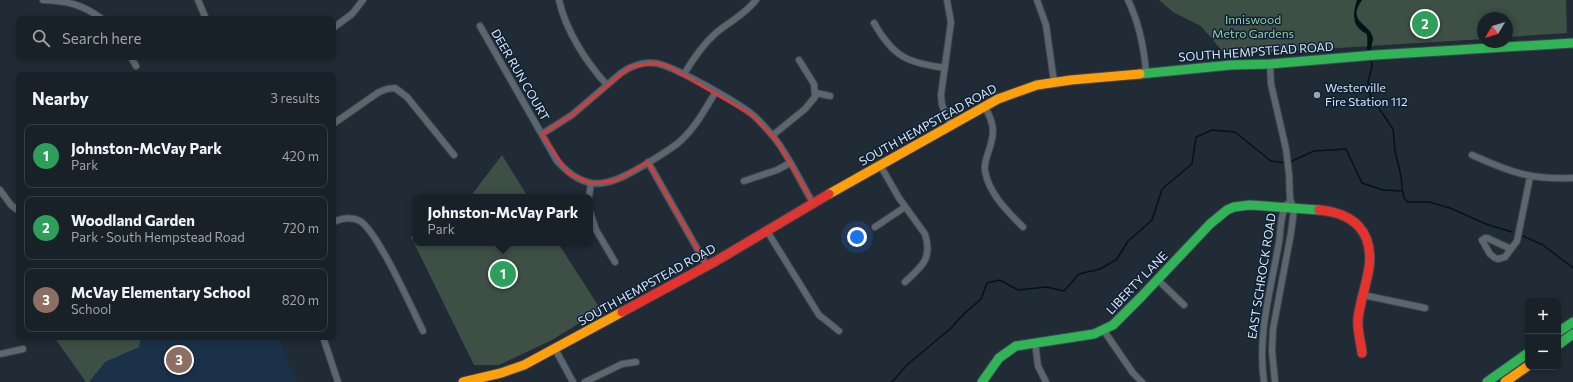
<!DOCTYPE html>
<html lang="en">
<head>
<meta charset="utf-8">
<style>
	:root { --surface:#182028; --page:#252d34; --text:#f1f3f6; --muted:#9fa3a8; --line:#363e45; --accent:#ea580c }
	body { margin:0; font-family:Commissioner,sans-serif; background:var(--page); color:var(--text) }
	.controls { position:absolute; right:12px; bottom:12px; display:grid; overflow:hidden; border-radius:8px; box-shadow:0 2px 6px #0003 }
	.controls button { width:36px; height:36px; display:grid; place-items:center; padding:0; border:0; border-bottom:1px solid var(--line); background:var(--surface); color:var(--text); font:20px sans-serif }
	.compass { position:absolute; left:1477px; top:12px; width:36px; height:36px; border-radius:50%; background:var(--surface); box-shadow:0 2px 6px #0003; rotate:232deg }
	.you { position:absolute; left:857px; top:237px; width:14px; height:14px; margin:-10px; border:3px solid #fff; border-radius:50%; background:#1a73e8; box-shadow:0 0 0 6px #1a73e833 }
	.badge { display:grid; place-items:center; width:26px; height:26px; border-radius:50%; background:var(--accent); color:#fff; font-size:13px; font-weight:700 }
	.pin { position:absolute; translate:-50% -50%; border:2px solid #fff; box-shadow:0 1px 4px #0006 }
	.popup { position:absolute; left:413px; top:194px; width:180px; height:52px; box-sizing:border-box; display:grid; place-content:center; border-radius:8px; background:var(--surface); filter:drop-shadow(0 1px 3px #0005); font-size:13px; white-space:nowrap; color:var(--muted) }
	.popup b { font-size:15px; color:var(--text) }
	.popup::after { content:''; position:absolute; left:50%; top:100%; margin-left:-8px; border:8px solid transparent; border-top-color:var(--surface) }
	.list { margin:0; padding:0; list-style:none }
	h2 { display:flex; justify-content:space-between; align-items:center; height:52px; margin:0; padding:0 16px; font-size:17px }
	h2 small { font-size:13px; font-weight:400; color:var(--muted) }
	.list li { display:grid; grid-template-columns:26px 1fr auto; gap:12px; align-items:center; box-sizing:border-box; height:64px; margin:0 8px 8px; padding:0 8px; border:1px solid var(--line); border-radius:8px }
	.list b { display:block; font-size:15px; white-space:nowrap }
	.list p { margin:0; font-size:13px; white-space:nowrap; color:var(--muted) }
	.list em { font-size:13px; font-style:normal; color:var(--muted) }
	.icon { flex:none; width:22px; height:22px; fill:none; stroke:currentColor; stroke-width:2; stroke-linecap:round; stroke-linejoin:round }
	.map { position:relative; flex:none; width:1573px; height:382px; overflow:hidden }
	.search { position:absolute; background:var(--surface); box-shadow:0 2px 6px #0003; left:16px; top:16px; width:320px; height:44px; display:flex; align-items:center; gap:10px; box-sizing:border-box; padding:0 14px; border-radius:8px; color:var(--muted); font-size:15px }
	.panel { position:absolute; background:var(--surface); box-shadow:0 2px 6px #0003; left:16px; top:72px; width:320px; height:268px; border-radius:8px }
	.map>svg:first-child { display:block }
	.built { fill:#1b3149 }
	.green { fill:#3e4f45 }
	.water { fill:#031416 }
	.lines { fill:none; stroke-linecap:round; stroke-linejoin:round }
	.stream { stroke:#031416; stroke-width:1.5 }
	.street-casing { stroke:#3d4650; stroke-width:8 }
	.fast-casing { stroke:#3d4650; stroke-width:11 }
	.slow-casing { stroke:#3d4650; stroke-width:11 }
	.jam-casing { stroke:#3d4650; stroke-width:11 }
	.street { stroke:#5d666f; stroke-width:6 }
	.fast { stroke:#30b455; stroke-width:9 }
	.slow { stroke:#ff9f0a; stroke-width:9 }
	.jam { stroke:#e5322d; stroke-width:9 }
	.marked { fill:none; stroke:#d63b3c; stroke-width:3; stroke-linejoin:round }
	.poi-dot { fill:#99a5b2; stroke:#0e2034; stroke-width:1.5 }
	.labels { text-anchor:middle; stroke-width:3; stroke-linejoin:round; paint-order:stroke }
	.park-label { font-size:12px; fill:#99cea5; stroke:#0e2034 }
	.street-label { font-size:12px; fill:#dae6f4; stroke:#0e2034 }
	.poi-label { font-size:12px; fill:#dae6f4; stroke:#0e2034; text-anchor:start }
</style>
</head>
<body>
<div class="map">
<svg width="1573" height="382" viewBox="0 0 1573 382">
	<rect width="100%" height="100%" fill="#202b36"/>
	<path class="built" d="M54,337H277L297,382H86Z"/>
	<path class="green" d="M1159,0H1566L1567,33L1507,37V18H1483V39L1242,54L1223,52L1201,26L1173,12Z
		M502,155L528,197H470Z
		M416,234V243H558L601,310L550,341L499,365H474L411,237Z
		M54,337H141L139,347L105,362L89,382H86Z"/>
	<path class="water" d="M1357,0H1362C1346,22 1370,23 1373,38C1373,41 1371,47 1371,50H1367C1367,46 1368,40 1367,36C1367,32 1363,33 1361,30C1351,23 1354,9 1357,0Z"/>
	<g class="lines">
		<path class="stream" d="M1371,58L1372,66L1368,82L1370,95L1393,129L1395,151L1401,176L1402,188L1404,198L1408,202H1429L1450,208L1486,224L1512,232
			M1290,162L1314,151L1346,149L1362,183L1383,190L1402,191
			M1523,236L1543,245L1573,268
			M892,382L908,364L950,329L965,313L981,299L987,283L1000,280L1018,290L1047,287L1064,291L1079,274L1100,269L1117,259L1128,241L1152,220L1162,189L1192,164L1196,137L1212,130L1235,132L1271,161L1286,163"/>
		<g class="street-casing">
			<path id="street" d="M43,0C67,1 82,4 102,19
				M198,0L206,19
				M559,0C566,31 586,62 607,85
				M947,0L951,22L941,95L942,105L951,125
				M1037,0L1046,25L1054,82
				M1128,0C1139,23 1144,47 1146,72
				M874,23C894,58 907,62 945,68
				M480,26L557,161C586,193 607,187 641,167C653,160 666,152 677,144C694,130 704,111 715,93
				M333,28L352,14L363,0
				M131,57L136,66
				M1270,64L1271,84L1286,149L1289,174L1290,199L1294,209L1291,233L1273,329L1272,351L1275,382
				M684,74C693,59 703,44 717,32C732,20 743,16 756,0
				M816,93L830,96
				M985,107C995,125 995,133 988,153C986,159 984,166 985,171C989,194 1008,212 1023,227
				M333,124L379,92L387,89L395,88L407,97L454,155
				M542,134L572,115L621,73C630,67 641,62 653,63C670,63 738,103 753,115C760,121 766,128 772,135C787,152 801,183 813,203
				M773,135L805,109L815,97L814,84L799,60
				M1472,155C1510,172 1531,180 1573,178
				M648,162L707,266
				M880,165L899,198L925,234C933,259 921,267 905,282
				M744,181L777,170L790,163
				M0,190L11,205L19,211
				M589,197L591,183
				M590,212L596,230L615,262
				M333,222C342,218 351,216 360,221C378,232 412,309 423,331
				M875,227L905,207
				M767,231L819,315L839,331
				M1511,249L1487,238H1485L1482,240L1490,254L1495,258L1498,259L1505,257L1517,241L1530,177
				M1158,280L1184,305
				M1363,295L1425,308
				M1104,331L1133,373L1142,382
				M323,337L338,382
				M1035,342L1038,366L1046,382
				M555,349L573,382
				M0,354L23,349
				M585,382L622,364L636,362
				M1264,382C1257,335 1271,289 1279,242C1281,231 1280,213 1287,204"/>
		</g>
		<g class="fast-casing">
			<path id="fast" d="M1140,74L1231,65L1270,64L1375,55L1573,43
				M1558,332L1573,322
				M1558,345L1573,334
				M982,382L999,358L1016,346L1094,334L1113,325L1142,296L1210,224L1227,210L1234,207L1250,205L1319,210
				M1487,382L1528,353"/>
		</g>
		<g class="slow-casing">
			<path id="slow" d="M829,194L998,99L1037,85L1071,80L1140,74
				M463,382L501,373L524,365L622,312
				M1505,382L1528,366"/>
		</g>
		<g class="jam-casing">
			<path id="jam" d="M1319,210C1353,213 1374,231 1369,268C1366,286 1360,302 1358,319C1357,331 1361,342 1362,353
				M622,312L716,261L829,194"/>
		</g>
		<use href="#street" class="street"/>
		<use href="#fast" class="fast"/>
		<use href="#slow" class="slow"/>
		<use href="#jam" class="jam"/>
	</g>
	<path class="marked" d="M653,63L666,65L752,115L777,141L813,203L707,266L648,162L615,181L591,183L568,173L542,134L572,115L630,67Z"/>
	<circle class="poi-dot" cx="1317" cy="95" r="4"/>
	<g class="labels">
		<g class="park-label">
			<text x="1253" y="24">Inniswood<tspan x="1253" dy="14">Metro Gardens</tspan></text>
		</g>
		<g class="street-label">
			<text transform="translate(1256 52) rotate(-4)" y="4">SOUTH HEMPSTEAD ROAD</text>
			<text transform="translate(520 75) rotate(60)" y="4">DEER RUN COURT</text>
			<text transform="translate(928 125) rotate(-29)" y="4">SOUTH HEMPSTEAD ROAD</text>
			<text transform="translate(1262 276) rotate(-81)" y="4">EAST SCHROCK ROAD</text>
			<text transform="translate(1137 283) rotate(-46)" y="4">LIBERTY LANE</text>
			<text transform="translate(647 285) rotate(-29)" y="4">SOUTH HEMPSTEAD ROAD</text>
		</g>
		<g class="poi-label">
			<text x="1325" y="92">Westerville<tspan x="1325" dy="14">Fire Station 112</tspan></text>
		</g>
	</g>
</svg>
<div class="controls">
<button>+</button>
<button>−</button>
</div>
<svg class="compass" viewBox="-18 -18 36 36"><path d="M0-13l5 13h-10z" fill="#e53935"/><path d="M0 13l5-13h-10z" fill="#9fa3a8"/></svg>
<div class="you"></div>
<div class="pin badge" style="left:503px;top:274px;background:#2e9e5b">1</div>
<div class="popup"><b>Johnston-McVay Park</b>Park</div>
<div class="pin badge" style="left:1425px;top:24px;background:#2e9e5b">2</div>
<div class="pin badge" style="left:179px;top:360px;background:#8d6e63">3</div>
<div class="search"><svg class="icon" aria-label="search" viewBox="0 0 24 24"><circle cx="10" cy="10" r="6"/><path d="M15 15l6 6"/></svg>Search here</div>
<section class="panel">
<h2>Nearby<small>3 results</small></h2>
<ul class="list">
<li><span class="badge" style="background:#2e9e5b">1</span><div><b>Johnston-McVay Park</b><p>Park</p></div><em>420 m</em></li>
<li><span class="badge" style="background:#2e9e5b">2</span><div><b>Woodland Garden</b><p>Park · South Hempstead Road</p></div><em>720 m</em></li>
<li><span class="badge" style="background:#8d6e63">3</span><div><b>McVay Elementary School</b><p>School</p></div><em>820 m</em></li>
</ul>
</section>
</div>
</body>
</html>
